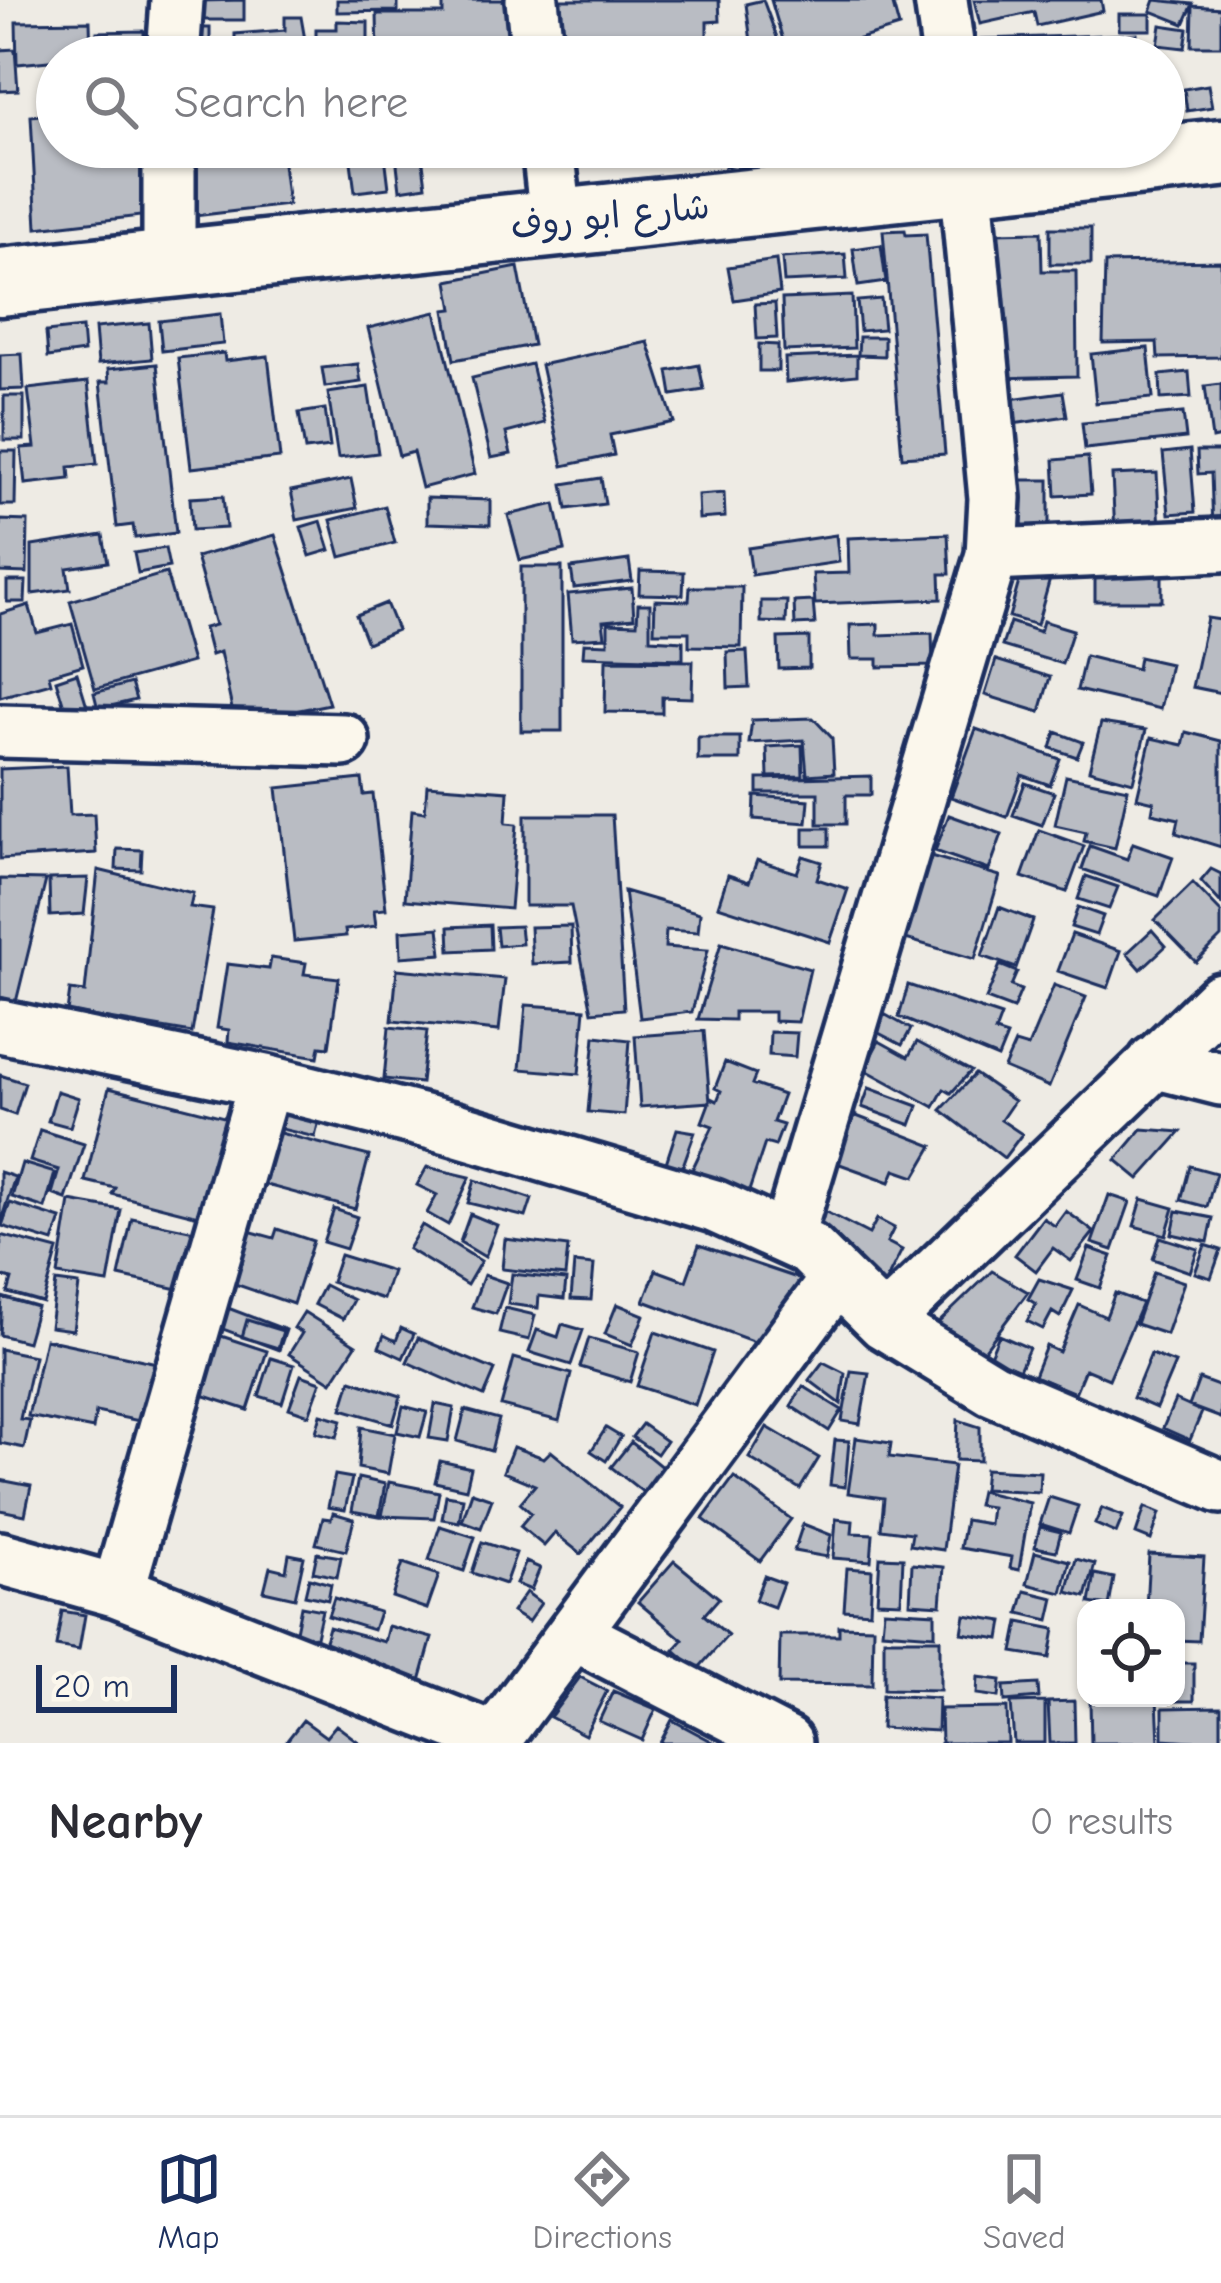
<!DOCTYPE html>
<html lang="en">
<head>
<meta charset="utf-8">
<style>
	:root { --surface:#fff; --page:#f7f7f7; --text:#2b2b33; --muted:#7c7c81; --line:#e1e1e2; --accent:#1b2f5e }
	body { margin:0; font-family:"Comic Neue","Playpen Sans Arabic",sans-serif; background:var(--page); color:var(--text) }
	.controls { position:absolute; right:36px; bottom:36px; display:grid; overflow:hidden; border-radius:24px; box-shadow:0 3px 9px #0004 }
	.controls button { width:108px; height:108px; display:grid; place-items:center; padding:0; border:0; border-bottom:3px solid var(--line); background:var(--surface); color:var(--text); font:60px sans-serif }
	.scale { position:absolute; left:36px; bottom:30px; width:141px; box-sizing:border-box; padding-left:12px; border:6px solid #1b2f5e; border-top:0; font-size:33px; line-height:42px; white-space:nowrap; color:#1b2f5e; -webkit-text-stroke:9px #fbf7ec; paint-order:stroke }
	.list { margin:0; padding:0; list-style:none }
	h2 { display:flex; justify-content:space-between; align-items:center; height:156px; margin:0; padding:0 48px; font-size:51px }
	h2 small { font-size:39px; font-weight:400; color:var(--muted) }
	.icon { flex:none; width:66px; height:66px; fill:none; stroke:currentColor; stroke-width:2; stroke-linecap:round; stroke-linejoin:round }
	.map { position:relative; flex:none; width:1221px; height:1743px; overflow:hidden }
	.search { position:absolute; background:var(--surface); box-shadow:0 3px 9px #0004; left:36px; right:36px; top:36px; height:132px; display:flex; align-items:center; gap:30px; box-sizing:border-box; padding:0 42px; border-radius:66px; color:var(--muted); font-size:45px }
	.sheet { height:372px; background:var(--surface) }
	nav { display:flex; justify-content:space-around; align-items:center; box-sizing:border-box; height:168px; border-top:3px solid var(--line); background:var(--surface); font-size:33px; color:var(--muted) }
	nav a { display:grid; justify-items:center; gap:6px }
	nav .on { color:var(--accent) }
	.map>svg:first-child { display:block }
	.building { fill:#b9bcc3; stroke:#1b2f5e; stroke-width:3 }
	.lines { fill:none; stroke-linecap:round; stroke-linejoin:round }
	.street-casing { stroke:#1b2f5e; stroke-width:60 }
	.secondary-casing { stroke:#1b2f5e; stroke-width:75 }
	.street { stroke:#fbf7ec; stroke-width:51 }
	.secondary { stroke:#fbf7ec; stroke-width:66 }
	.labels { text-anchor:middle; stroke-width:10; stroke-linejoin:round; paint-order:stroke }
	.street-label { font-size:36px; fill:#1b2f5e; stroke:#fbf7ec }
</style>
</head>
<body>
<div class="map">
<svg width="1221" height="1743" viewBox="0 0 1221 1743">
	<rect width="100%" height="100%" fill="#eeebe4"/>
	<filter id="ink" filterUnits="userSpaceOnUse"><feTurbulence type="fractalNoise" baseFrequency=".00833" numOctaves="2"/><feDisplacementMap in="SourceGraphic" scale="24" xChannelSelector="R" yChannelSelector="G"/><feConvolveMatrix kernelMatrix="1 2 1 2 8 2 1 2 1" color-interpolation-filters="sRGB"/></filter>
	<g filter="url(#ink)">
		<path class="building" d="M244,0V20H202L201,1Z
			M337,0H398V11L337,12Z
			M443,0H508V57H378L377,14H443Z
			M552,0H719L720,21L707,22V40L694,42L689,57H555Z
			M763,0L784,56L753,57L746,4Z
			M771,0H908L893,5L899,27L800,57H788Z
			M974,0H1101L1103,11L1037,26L1034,12L980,24Z
			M1155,0L1193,4L1184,24L1151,11Z
			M1193,6L1221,8V46H1192Z
			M1119,14H1151V30H1119Z
			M285,17H301L308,57H191L190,28H210V42H235V34L285,30Z
			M90,21L91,57L17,64L16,22Z
			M337,21L368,22V57H316V29H337Z
			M1161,25L1188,29L1185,48L1158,45Z
			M144,31V57H97V32Z
			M1137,34L1138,57H982V39Z
			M15,49L18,90L0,91V50Z
			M1208,85L1212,107L1187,111L1184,89Z
			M57,113V147H150L158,214L37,228L31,116Z
			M182,147H281L288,205L185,217Z
			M349,147H384L389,188L355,192Z
			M395,147H421L426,186L400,190Z
			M664,147H720L722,155L667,163Z
			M723,147H833L725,166Z
			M1050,228H1091V264H1050Z
			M905,230L906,235L926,234L945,454L902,457L883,231Z
			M1041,232L1042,271H1076L1077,376L996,378L994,233Z
			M881,245L886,282L858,286L853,249Z
			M845,254L847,279L784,282L782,258Z
			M776,260L780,293L734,300L728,267Z
			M1221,261V357L1158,358L1157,342L1103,343L1105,263Z
			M518,267L533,345L454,360L445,310L453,309L448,281Z
			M852,296L854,348L784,351L782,299Z
			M881,299L884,329L860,331L857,301Z
			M775,303L777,338L757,339L755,304Z
			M436,312L475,474L422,488L413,452L399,456L368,328Z
			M220,314L223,344L162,351L159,321Z
			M149,323L152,359L98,364L95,328Z
			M82,328L84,352L48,357L46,332Z
			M859,337H884V356L858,355Z
			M648,342L674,422L610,435L614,455L563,466L541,365Z
			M759,344L778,345V371H759Z
			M1148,348L1153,398L1096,403L1091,354Z
			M224,353L225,361L268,356L280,458L191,468L178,358Z
			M22,354L24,389L0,390V355Z
			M857,355V375L786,382L785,358Z
			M157,364L176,533L135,538L133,525L117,527L100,382H109L108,369Z
			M358,364L361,382L325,387L322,368Z
			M531,364L545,423L506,433L511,454L491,458L472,378Z
			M699,365L704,390L672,395L668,371Z
			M1189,372L1191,397L1161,399L1160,375Z
			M88,382L97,464L69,467L70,479L25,484L21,448L35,447L28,389Z
			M1221,384V437L1212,439L1205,386Z
			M368,387L378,453L338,458L328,393Z
			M1063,392L1067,416L1013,424L1010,399Z
			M4,396H24V440H4Z
			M325,409L330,447L305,450L299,413Z
			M1183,413L1186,438L1085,449L1082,423Z
			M1190,450L1195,512L1169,514L1163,453Z
			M0,451H16L15,505H0Z
			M1197,451H1221V529H1213L1211,473L1198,474Z
			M1088,457L1091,494L1056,496L1054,460Z
			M1157,473L1160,530L1115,533L1112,475Z
			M601,478L605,504L567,509L563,484Z
			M351,479L357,508L297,520L291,491Z
			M1017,480H1049V529H1018Z
			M724,493L725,517L699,519L698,495Z
			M223,496L226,528L192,530L190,498Z
			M427,498L490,500V525L427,523Z
			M555,504L565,550L520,560L508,515Z
			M385,506L395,543L341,557L331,520Z
			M0,520L28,521L27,573L0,572Z
			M321,521L330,550L310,556L301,527Z
			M948,534L950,574H940L941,599L815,604L813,574L849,573L848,538Z
			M103,535L108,562L67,568L70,589L32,594V546Z
			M275,535L329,704L235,723L220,652L211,655L204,628L215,625L196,557Z
			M836,535L839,562L752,575L748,548Z
			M165,548L169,567L138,573L134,553Z
			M629,560L632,581L574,588L571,568Z
			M1162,566V601H1095V567Z
			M521,567H562V731H521Z
			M640,571L684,572L683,595L639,594Z
			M1022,571L1050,579L1037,625L1009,617Z
			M166,573L192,662L95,689L70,601Z
			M7,581H26L25,602H7Z
			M690,587H742L741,647L689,646V632H654L655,600L689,601Z
			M632,588L634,618L603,621L605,637L572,639L568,594Z
			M761,601H787L786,623L761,622Z
			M813,601L815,624L795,625L794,602Z
			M386,603L397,630L367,643L356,615Z
			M638,604H650V639L683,641V659L583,656L584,643L608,644V623L637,624Z
			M29,605L37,633L72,624L83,665L49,675L51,683L0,697V614Z
			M1207,618L1221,620V693L1192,687Z
			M1043,621L1073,630L1062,664L1002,646L1010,622L1040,632Z
			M878,624V635L932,633L933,666L878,667V659H851L850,625Z
			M809,637V668L779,669L778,638Z
			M747,651L749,687L728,688L727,652Z
			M1085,656L1137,669L1139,657L1170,664L1160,709L1077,690Z
			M606,660L693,661L692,698L662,697V713L605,712Z
			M996,660L1050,677L1040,712L985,695Z
			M77,673L91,719L70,726L56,680Z
			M131,683L136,700L98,709L94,693Z
			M813,718L832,738L834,773L807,775L804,740L749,743L752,720Z
			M1101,723L1146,730L1133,782L1089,770Z
			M976,729L1060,759L1050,785L1022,775L1007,817L951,797Z
			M1056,732L1083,742L1077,757L1051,748Z
			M1186,732L1221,741V847L1176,833L1179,819L1152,813L1154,802L1137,798L1151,738L1183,745Z
			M698,737H740V760H698Z
			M802,745L803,776L768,777L767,747Z
			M67,766L70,815L94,814L96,853L0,859V769Z
			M871,776V795H846V824H818V793H758V779Z
			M1066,776L1128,789L1115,848L1084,841L1086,832L1055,825Z
			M362,779L364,795L373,794L386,909L374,910L376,926L345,930L346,936L294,941L277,788Z
			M1025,783L1054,793L1042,825L1013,815Z
			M427,785L508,791L506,823L517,824L510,909L405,900L412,810L425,812Z
			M755,796L809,800L807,823L754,819Z
			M525,815H612L624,1009L592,1012L571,906H525Z
			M949,815L1002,834L989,870L935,851Z
			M804,828H829V846H804Z
			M1039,830L1084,846L1067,892L1022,877Z
			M1133,843L1173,857L1159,896L1082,869L1090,846L1127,859Z
			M117,849L142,850L141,870L116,869Z
			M927,855L1000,876L975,959L902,938Z
			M803,856L822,862L817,879L848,889L830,942L718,906L728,875L749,882L757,860L797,873Z
			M1211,869L1221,874V903L1201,881Z
			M98,870L193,893L190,907L213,910L192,1033L67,1012L70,990L85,992Z
			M1086,876L1118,887L1109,909L1078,899Z
			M88,878L84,914L50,916L49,879Z
			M0,879L46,880L16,1002L0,997Z
			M1193,883L1221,912V937L1196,962L1155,920Z
			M624,891L700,913L698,932L666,930L665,947L708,950L692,1012L640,1018Z
			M999,907L1033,920L1016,968L982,956Z
			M1078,907L1103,916L1096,935L1071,927Z
			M490,925L491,949L450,951L449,927Z
			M520,926L522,944L498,946L496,927Z
			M571,926L572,962L532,964L530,927Z
			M439,928L442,954L401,957L400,931Z
			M1152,930L1166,946L1141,969L1127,953Z
			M1072,934L1121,951L1108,988L1058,971Z
			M721,943L810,969L798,1022L774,1021V1012H734V1020L698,1019Z
			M271,958L306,963L304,974L339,978L329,1047L320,1046L318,1057L228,1042L229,1030L217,1028L227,964L269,969Z
			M1000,965L1017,972L1011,986L1021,990L1013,1009L986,999Z
			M397,969L505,979L499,1031L392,1021Z
			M908,985L1001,1016L995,1032L1007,1036L998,1058L899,1017Z
			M1054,985L1086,997L1049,1087L1004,1068L1015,1043L1028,1047Z
			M526,1005L585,1009L579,1074L520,1069Z
			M884,1014L911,1029L902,1045L875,1031Z
			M389,1027L427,1031L421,1083L384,1079Z
			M704,1031L710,1102L640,1107L635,1036Z
			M770,1032L797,1033L795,1057L769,1055Z
			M595,1036L630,1040L624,1115L588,1112Z
			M879,1041L908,1057L917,1042L971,1071L951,1093L944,1089L934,1107L864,1069Z
			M725,1062L756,1074L752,1084L783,1095L773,1122L783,1125L775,1146L765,1143L746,1200L688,1178L713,1126L702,1122L711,1098L717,1101L721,1091L715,1088Z
			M975,1074L1014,1101L1001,1120L1022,1134L1004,1158L941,1110Z
			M0,1075L25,1083L15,1115L0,1110Z
			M109,1088L232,1119L206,1218L112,1194L115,1188L85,1181Z
			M869,1088L918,1106L911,1125L862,1107Z
			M57,1091L79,1098L70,1127L48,1121Z
			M282,1111L319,1120L315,1137L277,1128Z
			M854,1115L933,1146L915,1177L895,1170L890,1182L837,1163Z
			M677,1129L695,1132L681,1171L665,1166Z
			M1142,1129L1181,1132L1139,1179L1116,1160Z
			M40,1130L84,1144L66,1199L52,1194L59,1170L30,1161Z
			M276,1132L369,1156L355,1209L262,1184Z
			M22,1163L55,1173L45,1208L12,1197Z
			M1190,1166L1216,1173L1207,1207L1181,1200Z
			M427,1167L470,1177L448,1225L427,1213L437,1195L417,1185Z
			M0,1172L15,1177L0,1224Z
			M475,1180L532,1199L526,1217L468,1203Z
			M1109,1195L1130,1202L1113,1250L1092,1243Z
			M1142,1199L1174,1208L1166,1235L1134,1226Z
			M70,1201L121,1210L108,1283L58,1275Z
			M10,1203L61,1219L53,1242L2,1226Z
			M334,1209L357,1217L346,1249L323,1242Z
			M822,1210L869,1234L877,1219L894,1228L887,1242L902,1250L884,1285L837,1260L844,1246L815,1231Z
			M1066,1211L1094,1232L1071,1261L1053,1248L1036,1271L1015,1255L1043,1218L1055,1226Z
			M1177,1211L1213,1218L1208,1242L1172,1234Z
			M470,1214L497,1225L485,1257L460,1242Z
			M132,1218L199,1232L187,1291L119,1276Z
			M422,1225L481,1261L467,1285L408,1249Z
			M277,1229L313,1241L293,1304L232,1283L249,1231L274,1238Z
			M1,1235L58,1250L43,1303L8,1293L12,1279L0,1276Z
			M1160,1237L1198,1249L1190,1272L1153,1259Z
			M505,1239L568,1247L565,1276L502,1269Z
			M699,1245L806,1281L760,1344L644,1301L656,1270L686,1281Z
			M1205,1245L1221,1250L1211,1278L1195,1273Z
			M1089,1248L1112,1256L1100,1288L1077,1280Z
			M340,1255L392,1271L383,1299L331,1282Z
			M574,1263L594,1265L591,1300L571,1299Z
			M992,1271L1028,1292L983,1352L934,1327Z
			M1154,1272L1184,1282L1166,1334L1136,1324Z
			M512,1274L566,1280L564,1299L539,1296L538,1308L508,1304Z
			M484,1275L507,1283L496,1314L472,1307Z
			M1039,1279L1073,1290L1060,1317L1052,1312L1043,1329L1027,1321L1036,1304L1028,1299Z
			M56,1282L79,1285L73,1330L50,1327Z
			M324,1285L353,1300L343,1319L314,1304Z
			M1115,1293L1142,1303L1109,1379L1085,1369L1075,1393L1034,1376L1046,1346L1059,1352L1079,1305L1106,1317Z
			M2,1297L37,1307L27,1342L0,1335Z
			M617,1304L644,1315L632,1345L605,1334Z
			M220,1305L286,1330L279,1350L212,1325Z
			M505,1308L535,1315L529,1340L499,1333Z
			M304,1312L356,1345L332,1382L289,1354L302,1333L294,1328Z
			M247,1320L283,1331L278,1348L242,1337Z
			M562,1324L583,1330L571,1365L529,1352L537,1330L558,1337Z
			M401,1328L414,1334L403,1358L379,1347L384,1335L396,1341Z
			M655,1332L713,1352L695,1405L637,1386Z
			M212,1333L267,1351L248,1410L193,1392Z
			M999,1335L1029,1348L1019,1370L989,1358Z
			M418,1338L495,1370L484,1396L407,1362Z
			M589,1338L639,1352L630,1382L580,1367Z
			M45,1339L166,1365L154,1424L96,1412L93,1429L28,1416Z
			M0,1349L34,1356L20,1419L30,1420L24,1448L0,1443Z
			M1151,1354L1175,1363L1156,1408L1133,1398Z
			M271,1358L294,1365L282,1403L259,1396Z
			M514,1358L571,1374L559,1421L501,1406Z
			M823,1362L845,1373L841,1404L809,1380Z
			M851,1371L869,1373L860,1424L842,1421Z
			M301,1375L321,1382L309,1415L289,1408Z
			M1199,1379L1221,1387V1418L1189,1406Z
			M351,1380L401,1396L393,1424L342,1409Z
			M803,1386L842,1410L829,1431L791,1406Z
			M1175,1400L1202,1412L1190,1440L1163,1428Z
			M435,1404L454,1408L448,1441L429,1438Z
			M403,1406L427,1412L420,1437L397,1432Z
			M465,1410L499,1419L491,1451L457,1441Z
			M321,1414L342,1420L337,1437L316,1432Z
			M958,1420L980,1427V1461L956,1460Z
			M642,1424L666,1441L657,1454L632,1437Z
			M361,1427L395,1434L388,1474L358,1468Z
			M767,1427L819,1458L800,1489L749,1458Z
			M606,1428L621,1437L606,1461L591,1451Z
			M856,1438L891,1443L889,1457L954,1465L943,1550L910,1545L912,1533L881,1529L884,1498L848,1493Z
			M835,1440L849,1441L845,1487L830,1485Z
			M631,1442L663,1468L644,1493L611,1467Z
			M513,1447L544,1458L551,1451L620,1507L581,1554L555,1533L544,1546L520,1526L531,1513L520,1503L535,1485L503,1472Z
			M440,1461L471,1468L466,1489L435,1482Z
			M985,1469L1040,1472L1039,1492L983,1489Z
			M335,1475L352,1478L345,1510L328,1507Z
			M734,1477L791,1519L760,1561L703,1519Z
			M358,1478L385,1484L379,1516L352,1511Z
			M0,1480L31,1486L25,1515L0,1510Z
			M389,1482L439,1492L434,1518L382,1516Z
			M980,1491L1030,1503L1019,1570L1010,1568L1012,1557L960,1548L965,1520L989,1524L991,1507L977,1505Z
			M472,1492L492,1499L481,1528L462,1521Z
			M446,1495L463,1498L459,1522L442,1519Z
			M1049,1497L1078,1506L1069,1533L1040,1524Z
			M1145,1507L1160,1513L1151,1540L1136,1534Z
			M1102,1508L1123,1516L1116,1533L1095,1524Z
			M333,1513L354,1519L346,1551L316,1544L323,1518L331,1519Z
			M836,1519L853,1521L852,1533L873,1534L871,1561L833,1558Z
			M803,1524L831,1535L827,1557L794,1551Z
			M440,1526L475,1537L464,1571L429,1560Z
			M1040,1527L1061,1532L1056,1551L1035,1547Z
			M482,1542L516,1553L505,1584L472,1573Z
			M1035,1552L1070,1561L1062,1593L1027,1584Z
			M317,1553L341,1557L337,1577L313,1572Z
			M289,1554L304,1557L295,1598L264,1591L270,1567L286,1571Z
			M1149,1554L1204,1557L1199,1641L1176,1640V1608H1146Z
			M880,1557L903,1558L901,1602L877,1601Z
			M1076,1559L1095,1564L1086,1597L1067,1592Z
			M674,1561L719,1598L704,1615L728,1635L697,1670L674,1650L683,1640L638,1602Z
			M526,1562L540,1568L531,1590L516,1584Z
			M403,1563L439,1575L427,1609L392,1597Z
			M912,1564L944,1567L941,1605L910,1603Z
			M847,1568L872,1570L870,1612L844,1610Z
			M1095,1574L1114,1578L1109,1606L1090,1603Z
			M764,1576L783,1583L774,1607L755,1600Z
			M309,1578L331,1584L328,1600L305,1595Z
			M1025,1591L1054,1598L1049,1620L1019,1613Z
			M526,1592L541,1603L528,1622L512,1612Z
			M334,1598L379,1612L373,1630L328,1616Z
			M301,1606L322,1610L313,1650L293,1646Z
			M884,1610L935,1613V1635L882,1631Z
			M62,1611L85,1615L79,1650L56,1646Z
			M965,1615L1003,1621L1000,1639L962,1633Z
			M1019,1622L1055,1629L1050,1658L1013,1652Z
			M388,1626L432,1638L418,1688L319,1662L329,1627L384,1642Z
			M839,1626L873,1627L872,1685L779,1684L780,1635H839Z
			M884,1639H940V1690L884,1689Z
			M1176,1663H1194V1701H1163L1176,1698Z
			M580,1677L607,1691L585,1735L550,1717Z
			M978,1677L1001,1680L999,1697L977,1694Z
			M1038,1684L1039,1698L1005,1701L1004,1686Z
			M613,1691L656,1709L642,1740L599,1721Z
			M882,1695L938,1698L937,1731L881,1728Z
			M1157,1698L1159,1743H1091L1090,1700Z
			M1074,1701L1075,1743H1050L1048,1702Z
			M1045,1702V1743H1014L1011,1703Z
			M1221,1707V1743L1163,1739V1708Z
			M1007,1708L1008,1743H941L940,1709Z
			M303,1720L326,1737L336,1725L360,1743H285Z
			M672,1720L715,1743H660Z"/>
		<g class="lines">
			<g class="street-casing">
				<path id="street" d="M532,0L538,57
					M941,0L949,57
					M173,57L177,0
					M169,147V265
					M548,147L556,220
					M992,555L1221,545
					M0,731L343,740
					M0,1026L265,1081L452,1128L714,1206L809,1249L884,1323L992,1389L1221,1487
					M1154,1062L1221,1079
					M788,1236L992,555L995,498L962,147
					M884,1323L1221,999
					M0,1558L118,1591L494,1739
					M118,1591L265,1081
					M574,1634L786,1743
					M492,1743L837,1278"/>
			</g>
			<g class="secondary-casing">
				<path id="secondary" d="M0,282L1221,153"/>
			</g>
			<use href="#street" class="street"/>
			<use href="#secondary" class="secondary"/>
		</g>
	</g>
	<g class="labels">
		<g class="street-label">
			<text transform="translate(610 215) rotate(-6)" y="13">شارع ابو روف</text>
		</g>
	</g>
</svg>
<div class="controls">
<button><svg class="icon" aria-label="locate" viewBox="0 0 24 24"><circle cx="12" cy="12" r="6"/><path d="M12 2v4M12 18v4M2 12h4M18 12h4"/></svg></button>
</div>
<div class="scale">20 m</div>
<div class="search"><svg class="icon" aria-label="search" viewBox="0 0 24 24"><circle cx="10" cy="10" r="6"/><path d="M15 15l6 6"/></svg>Search here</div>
</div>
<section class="sheet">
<h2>Nearby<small>0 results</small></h2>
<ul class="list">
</ul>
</section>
<nav>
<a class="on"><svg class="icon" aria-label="map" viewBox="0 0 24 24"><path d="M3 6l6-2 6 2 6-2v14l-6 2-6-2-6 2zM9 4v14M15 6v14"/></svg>Map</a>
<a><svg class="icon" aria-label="directions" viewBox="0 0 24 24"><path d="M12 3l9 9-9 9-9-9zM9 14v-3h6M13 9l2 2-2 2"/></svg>Directions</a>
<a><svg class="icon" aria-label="saved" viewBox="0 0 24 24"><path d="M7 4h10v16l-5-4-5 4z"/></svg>Saved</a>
</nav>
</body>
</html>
